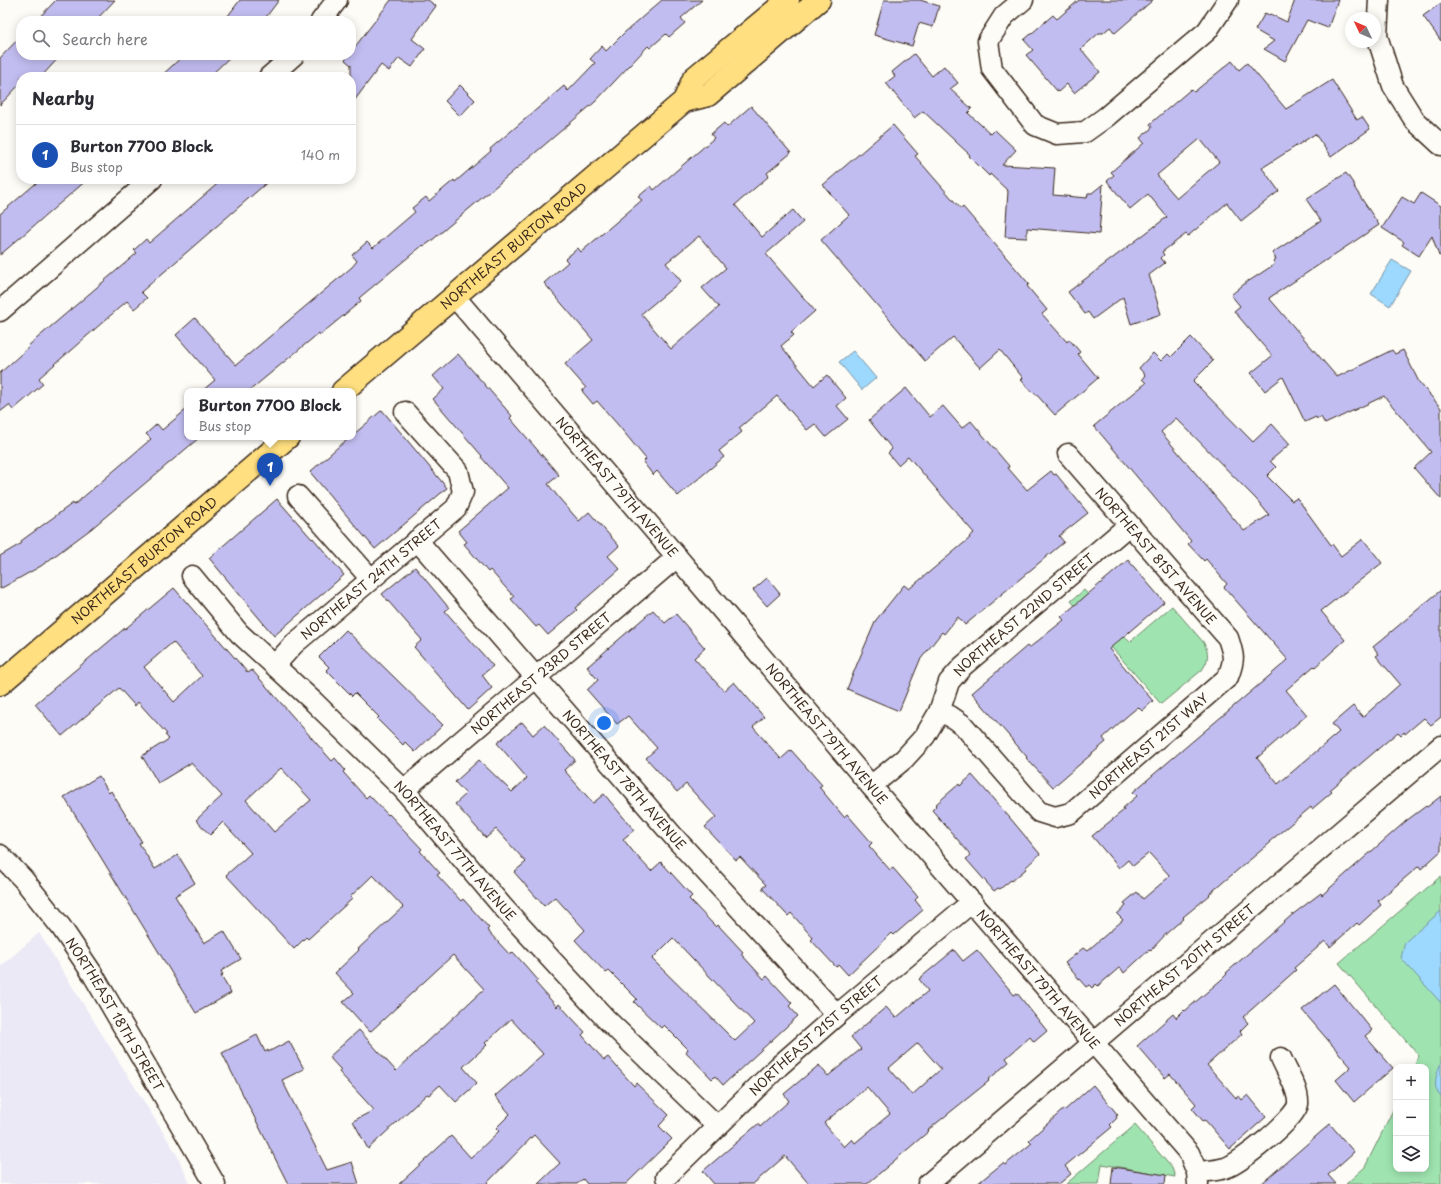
<!DOCTYPE html>
<html lang="en">
<head>
<meta charset="utf-8">
<style>
	:root { --surface:#fff; --page:#f2f2f3; --text:#2b2b33; --muted:#7c7c81; --line:#e1e1e2; --accent:#0f766e }
	body { margin:0; font-family:"Playpen Sans",sans-serif; background:var(--page); color:var(--text) }
	.controls { position:absolute; right:12px; bottom:12px; display:grid; overflow:hidden; border-radius:8px; box-shadow:0 2px 10px #0003 }
	.controls button { width:36px; height:36px; display:grid; place-items:center; padding:0; border:0; border-bottom:1px solid var(--line); background:var(--surface); color:var(--text); font:20px sans-serif }
	.compass { position:absolute; left:1345px; top:12px; width:36px; height:36px; border-radius:50%; background:var(--surface); box-shadow:0 2px 10px #0003; rotate:314deg }
	.you { position:absolute; left:604px; top:723px; width:14px; height:14px; margin:-10px; border:3px solid #fff; border-radius:50%; background:#1a73e8; box-shadow:0 0 0 6px #1a73e833 }
	.badge { display:grid; place-items:center; width:26px; height:26px; border-radius:50%; background:var(--accent); color:#fff; font-size:13px; font-weight:700 }
	.pin { position:absolute; translate:-50% -33px; filter:drop-shadow(0 1px 2px #0008) }
	.pin::after { content:''; position:absolute; top:21px; width:14px; height:12px; background:inherit; clip-path:polygon(0 0,100% 0,50% 100%) }
	.popup { position:absolute; left:184px; top:388px; width:172px; height:52px; box-sizing:border-box; display:grid; place-content:center; border-radius:8px; background:var(--surface); filter:drop-shadow(0 1px 3px #0005); font-size:13px; white-space:nowrap; color:var(--muted) }
	.popup b { font-size:15px; color:var(--text) }
	.popup::after { content:''; position:absolute; left:50%; top:100%; margin-left:-8px; border:8px solid transparent; border-top-color:var(--surface) }
	.list { margin:0; padding:0; list-style:none }
	h2 { display:flex; justify-content:space-between; align-items:center; height:52px; margin:0; padding:0 16px; font-size:17px }
	h2 small { font-size:13px; font-weight:400; color:var(--muted) }
	.list li { display:grid; grid-template-columns:26px 1fr auto; gap:12px; align-items:center; box-sizing:border-box; height:60px; padding:0 16px; border-top:1px solid var(--line) }
	.list b { display:block; font-size:15px; white-space:nowrap }
	.list p { margin:0; font-size:13px; white-space:nowrap; color:var(--muted) }
	.list em { font-size:13px; font-style:normal; color:var(--muted) }
	.icon { flex:none; width:22px; height:22px; fill:none; stroke:currentColor; stroke-width:2; stroke-linecap:round; stroke-linejoin:round }
	.map { position:relative; flex:none; width:1441px; height:1184px; overflow:hidden }
	.search { position:absolute; background:var(--surface); box-shadow:0 2px 10px #0003; left:16px; top:16px; width:340px; height:44px; display:flex; align-items:center; gap:10px; box-sizing:border-box; padding:0 14px; border-radius:16px; color:var(--muted); font-size:15px }
	.panel { position:absolute; background:var(--surface); box-shadow:0 2px 10px #0003; left:16px; top:72px; width:340px; height:112px; border-radius:16px }
	.map>svg:first-child { display:block }
	.built { fill:#ebe9f5 }
	.green { fill:#9fe4b0; stroke:#6d8767 }
	.water { fill:#9dd9fe; stroke:#7693a4 }
	.building { fill:#c2bdf0; stroke:#3b2a1e; fill-rule:evenodd }
	.lines { fill:none; stroke-linecap:round; stroke-linejoin:round }
	.minor-casing { stroke:#3b2a1e; stroke-width:23 }
	.major-casing { stroke:#3b2a1e; stroke-width:25 }
	.minor { stroke:#fdfcf7; stroke-width:20 }
	.major { stroke:#ffdf80; stroke-width:22 }
	.labels { text-anchor:middle; stroke-width:3; stroke-linejoin:round; paint-order:stroke }
	.street-label { font-size:13px; fill:#3b2a1e; stroke:#fdfcf7 }
</style>
</head>
<body>
<div class="map">
<svg width="1441" height="1184" viewBox="0 0 1441 1184">
	<rect width="100%" height="100%" fill="#fdfcf7"/>
	<filter id="ink" filterUnits="userSpaceOnUse"><feTurbulence type="fractalNoise" baseFrequency=".025" numOctaves="2"/><feDisplacementMap in="SourceGraphic" scale="8" xChannelSelector="R" yChannelSelector="G"/><feConvolveMatrix kernelMatrix="1 2 1 2 8 2 1 2 1" color-interpolation-filters="sRGB"/></filter>
	<g filter="url(#ink)">
		<path class="built" d="M39,933L176,1153L190,1184H0V967Z"/>
		<path class="green" d="M1084,590L1130,642L1172,606L1204,643C1209,653 1209,660 1202,670L1161,704L1071,601Z
			M1441,876V1184H1346L1365,1167L1396,1104V1169H1426V1067H1414L1419,1056L1339,963Z
			M1135,1125L1172,1168L1175,1177L1102,1164L1099,1184H1066Z"/>
		<path class="water" d="M1392,260L1411,271L1390,306L1371,294Z
			M853,351L876,378L862,390L839,362Z
			M1441,911V1003L1401,958L1405,942Z
			M1441,1062V1097C1431,1087 1437,1073 1441,1062Z"/>
		<path class="building" d="M56,0H115L95,21H36Z
			M240,0H279L263,21H224Z
			M391,0H428L436,6L412,39L425,49L412,67L399,58L389,71L381,65L351,105V65L345,60L349,55H351V52Z
			M662,0H702L681,18L685,23L669,37L666,34L650,48L648,46L595,102L430,242L424,246L423,245L359,298L361,301L320,335L319,333L249,391H202L215,380L176,335L195,318L236,365L352,267L357,261L352,255L367,242L373,248L415,212L412,208L426,197L429,201L454,180L455,182L491,151L490,149L564,86L568,91L595,63L590,59L602,46L606,51L624,33Z
			M884,0H920L939,6L933,27L919,23L912,46L874,35Z
			M1079,0H1153L1115,33L1110,27L1103,33H1099L1081,49L1100,72L1074,93L1067,84L1058,92L1026,55L1033,50L1024,40L1053,15L1057,19Z
			M1295,0H1338L1328,28L1307,20L1285,61L1264,49L1274,41L1255,30L1265,13L1269,15L1270,14L1287,22Z
			M1441,3V41L1423,16Z
			M21,36V55H61L41,77H37L32,72L27,77H21V83L0,105V58Z
			M914,54L932,76L944,66L958,83L950,89L972,109L968,113L991,134L995,130L1016,150L1002,165L1055,168L1053,195L1087,198L1088,193H1092L1103,184L1099,234L1027,228V238L1005,237L1008,191L990,174L989,176L969,156L970,155L923,111L914,118L886,83L895,76L892,72Z
			M184,55H232L209,77H160Z
			M1232,61L1239,70L1247,63L1286,109L1332,80L1357,120L1362,117L1370,129L1331,157L1315,134L1262,168L1279,191L1241,221L1227,203L1188,236L1186,234L1162,252L1164,255L1161,258L1165,263L1149,275L1161,314L1131,324L1123,297L1093,319L1088,312L1085,314L1068,292L1167,217L1148,194L1130,209L1107,181L1114,175L1111,172L1144,143L1140,138L1152,128L1150,124L1191,89L1194,92ZM1200,139L1219,162L1177,198L1157,175Z
			M460,85L475,100L460,116L445,101Z
			M751,106L791,153L767,173L769,176L735,205L762,237L793,210L803,222L766,254L815,311L791,332L794,335L781,346L814,386L827,375L846,398L837,406L848,419L826,437L815,424L807,430L777,396L739,428L742,432L719,451L724,457L678,496L657,471L653,475L643,462L646,459L618,425L597,401L593,404L582,391L586,388L565,364L593,340L544,283L568,262L565,259L578,248L581,252L642,200L638,197L651,186L654,190L714,138L711,134L724,123L727,127ZM699,236L726,268L702,288L719,307L671,349L641,314L681,281L666,263Z
			M893,125L918,154L915,156L961,209L963,207L1029,284L1027,286L1047,310L1042,314L1067,342L1069,339L1080,352L1078,354L1098,378L1055,415L1034,392L1033,393L1021,380L1023,378L1000,350L980,368L953,337L925,361L821,240L849,215L823,185Z
			M1346,173L1355,186L1354,187L1379,225L1269,298L1337,377L1392,350L1395,354L1403,350L1419,382L1441,408V499L1414,468L1431,452L1384,396L1325,424L1321,417L1317,419L1316,417L1305,422L1283,377L1265,391L1251,373L1272,356L1234,311L1240,306L1231,295L1249,280V281L1275,264L1273,261L1276,259L1272,253L1321,221L1306,199Z
			M41,179H88L0,255V214Z
			M223,179H271L141,292L147,298L134,309L127,301L39,378L43,384L13,410L9,405L0,412V373L29,347L28,346L137,253L134,250L146,239L149,243Z
			M1421,193L1441,206V255L1439,256L1432,236L1419,256L1402,245L1404,242L1382,228L1402,197L1414,204Z
			M1191,337L1213,361L1193,381L1253,442L1272,424L1290,444L1270,461L1276,467L1267,476L1292,501L1297,498L1331,545L1332,544L1341,556L1363,539L1382,563L1321,611L1345,640L1315,667L1314,666L1286,690L1307,715L1257,758L1278,784L1339,732L1332,724L1353,706L1363,717L1400,684L1376,656L1379,654L1373,647L1441,590V717L1431,725L1424,718L1405,734L1404,732L1401,735L1398,732L1330,790L1332,792L1312,809L1311,807L1269,842L1270,843L1209,894L1210,895L1183,917L1184,918L1168,932L1150,951L1149,950L1124,973L1120,967L1098,986L1096,984L1092,988L1089,985L1086,987L1065,963L1083,948L1087,951L1123,920L1117,914L1126,906L1124,903L1137,892L1143,899L1170,876L1149,853L1133,866L1128,860L1119,868L1092,836L1124,810L1123,808L1137,796L1133,792L1288,660L1224,587L1227,584L1206,559L1204,561L1188,544L1191,541L1094,426L1146,383L1142,379L1145,375L1139,368L1153,353L1161,361L1168,354L1171,357ZM1176,418L1256,499L1269,515L1244,531L1161,432Z
			M458,354L512,416L510,418L559,475L548,484L559,498L579,521L589,512L619,546L608,556L620,569L575,608L577,610L548,635L539,625L536,627L511,599L514,597L490,570L488,572L464,544L467,542L458,531L508,488L481,457L482,456L433,399L444,389L433,376Z
			M906,388L930,417L943,406L962,428L971,421L1009,466L1008,468L1027,490L1051,471L1054,475L1056,474L1088,513L1059,536L1064,542L965,625L958,617L944,634L942,632L920,660L899,711L847,689L857,664L876,620L904,585L909,589L970,538L969,537L974,533L908,456L898,465L888,453L892,449L869,420Z
			M187,409V437H200L91,529L41,566L0,589V556L22,543L21,541L73,503L74,505L151,439L146,434L157,424L162,430Z
			M382,410L447,488L375,549L310,472L338,447L351,437H353V435Z
			M277,499L312,539L313,538L344,575L274,636L209,558Z
			M1128,560L1164,602L1109,649L1153,701L1142,711L1138,707L1126,717L1103,738L1106,742L1053,787L1026,758L1027,757L972,693L1027,646L1029,648L1064,620L1061,617Z
			M415,567L449,608L445,611L493,666L482,675L492,688L468,710L414,647L422,640L382,594Z
			M767,578L780,594L767,606L753,590Z
			M174,588L248,673L252,670L332,761L335,758L345,770L343,772L366,798L369,795L388,815L389,814L422,849L420,851L440,873L437,875L461,901L463,899L489,928L487,930L510,955L513,952L523,963L538,980L535,982L557,1007L559,1004L570,1016L585,1032L582,1035L604,1060L608,1057L634,1086L636,1083L669,1115L659,1126L672,1139L626,1184H587L583,1179L577,1184H538L560,1163L534,1135L486,1184H399L451,1136L471,1158L499,1131L496,1128L510,1114L495,1096L543,1054L511,1019L485,1043L487,1045L463,1067L477,1083L456,1102L440,1085L429,1095L427,1094L368,1149L353,1121L374,1110L339,1072L341,1070L329,1057L359,1030L396,1071L484,989L453,955L370,1032L343,1002L354,993L335,973L359,950L358,949L403,907L373,875L350,897L352,899L308,939L306,937L294,949L226,875L251,853L223,822L210,835L196,820L222,796L191,763L158,783L142,756L169,739L165,735L167,734L138,702L135,706L119,688L62,736L35,704L125,628V629ZM173,642L202,676L174,702L144,667ZM281,768L311,800L274,832L246,800Z
			M653,610L665,623L676,614L705,648L694,658L724,691L734,682L764,717L753,727L781,759L791,750L822,785L819,787L844,817L847,814L872,843L869,846L890,870L893,868L918,897L915,900L923,910L894,935L892,933L848,975L839,965L836,967L811,940L813,938L791,913L788,916L762,888L766,885L740,857L736,860L705,827L716,817L686,784L677,792L646,758L657,748L628,716L617,724L587,690L598,680L587,667Z
			M346,630L443,725L415,752L405,742L403,745L377,719L379,717L355,693L352,696L326,670L329,667L319,657Z
			M522,722L533,735L544,725L575,760L564,770L593,803L604,794L634,830L623,839L635,854L651,871L661,862L692,896L689,899L716,927L718,925L743,952L741,954L764,979L767,976L792,1003L789,1006L798,1016L723,1085L715,1076L712,1079L686,1052L688,1049L664,1025L661,1028L634,1002L637,999L609,971L606,973L575,940L585,930L555,897L544,906L514,872L526,862L496,829L486,838L455,804L466,794L455,782L479,760L512,792L527,778L497,743ZM673,938L754,1023L735,1041L652,959Z
			M972,775L1010,818L1040,854L1025,868L1026,869L1012,881L1011,880L1000,889L998,888L994,891L966,859L970,856L969,853L932,810L936,806L935,805L959,784L960,786Z
			M99,776L109,793L111,791L142,842L139,843L155,869L178,855L195,883L175,896L204,943L224,931L241,959L221,971L223,975L221,976L231,993L196,1013L64,797Z
			M1441,796V851L1421,869L1419,866L1378,901L1381,905L1359,925L1357,923L1330,947L1325,941L1294,968L1296,970L1243,1017L1248,1023L1240,1031L1242,1034L1207,1065L1236,1098L1239,1096L1242,1100L1248,1095L1266,1117L1230,1149L1205,1120L1203,1121L1192,1108L1196,1104L1170,1074L1165,1078L1137,1046L1173,1014L1176,1018L1184,1010L1185,1011L1222,979L1227,974L1226,973L1292,915L1317,896L1321,893L1322,895L1406,821L1426,806L1427,807Z
			M954,950L963,961L977,950L1014,995L1017,993L1047,1031L1034,1042L1030,1037L1006,1058L1009,1062L988,1080L989,1081L928,1130L929,1131L867,1184H809L785,1156L753,1184H714L703,1171L758,1124L760,1127L789,1101L784,1094L819,1065L828,1076L861,1049L851,1037L886,1007L896,1018L928,991L919,979ZM918,1043L941,1069L912,1095L889,1068ZM867,1087L890,1114L855,1143L852,1139L844,1147L824,1123Z
			M1334,984L1372,1030L1365,1036L1393,1068L1354,1102L1336,1080L1351,1067L1302,1010Z
			M257,1035L265,1052L268,1050V1052L289,1041L304,1069L282,1080L327,1170L352,1162L359,1184H288L222,1053Z
			M1093,1085L1118,1115L1116,1116L1117,1118L1110,1125L1112,1127L1065,1166L1071,1174L1059,1184H977L1003,1163L1005,1165L1032,1143L1029,1140L1064,1109L1065,1110Z
			M1330,1124L1354,1152L1328,1175L1336,1184H1261Z
			M1113,1167L1166,1175L1165,1184H1111Z"/>
		<g class="lines">
			<g class="minor-casing">
				<g id="minor">
					<path d="M1023,0L1004,16L988,41L992,69L1035,125L1057,134L1085,132L1106,117L1207,31L1228,0"/>
					<path d="M1379,0L1377,36L1393,86L1415,121L1441,145"/>
					<path d="M321,21L337,0"/>
					<path d="M269,77L294,55"/>
					<path id="s1" d="M454,296L677,557L871,786L1189,1153L1197,1172L1198,1184"/>
					<path d="M0,311L152,179"/>
					<path d="M298,496L371,579"/>
					<path id="s2" d="M417,540L674,837L837,1015"/>
					<path id="s3" d="M192,576L239,633L313,701L404,790L502,906L606,1019L717,1126"/>
					<path id="s4" d="M275,665L294,644L456,508L463,492L458,471L405,412"/>
					<path id="s5" d="M939,712L950,716L963,725L1039,812L1055,817L1071,813L1228,677C1235,659 1234,656 1228,638L1068,454"/>
					<path id="s6" d="M871,786L904,759L925,736L939,712L949,682L963,666L1129,525"/>
					<path id="s7" d="M404,790L677,557"/>
					<path id="s8" d="M0,855L23,879L61,927L92,973L215,1184"/>
					<path d="M1197,1172C1206,1171 1216,1171 1225,1168C1239,1164 1296,1119 1298,1104C1299,1089 1287,1072 1281,1058"/>
					<path id="s9" d="M666,1177L779,1066L837,1015L972,902"/>
					<path id="s10" d="M928,1184L1441,746"/>
				</g>
			</g>
			<g class="major-casing">
				<g id="major">
					<path d="M684,101L708,95L819,0"/>
					<path id="s11" d="M343,391L684,101L694,78L788,0"/>
					<path id="s12" d="M0,684L288,437"/>
				</g>
			</g>
			<use href="#minor" class="minor"/>
			<use href="#major" class="major"/>
		</g>
	</g>
	<g class="labels">
		<g class="street-label">
			<text dy="5" stroke="none"><textPath href="#s11" startOffset="224">NORTHEAST BURTON ROAD</textPath></text>
			<text dy="5" stroke="none"><textPath href="#s1" startOffset="251">NORTHEAST 79TH AVENUE</textPath></text>
			<text transform="translate(1156 556) rotate(49)" y="5">NORTHEAST 81ST AVENUE</text>
			<text dy="5" stroke="none"><textPath href="#s12" startOffset="190">NORTHEAST BURTON ROAD</textPath></text>
			<text dy="5" stroke="none"><textPath href="#s4" startOffset="129">NORTHEAST 24TH STREET</textPath></text>
			<text dy="5" stroke="none"><textPath href="#s6" startOffset="234">NORTHEAST 22ND STREET</textPath></text>
			<text dy="5" stroke="none"><textPath href="#s7" startOffset="180">NORTHEAST 23RD STREET</textPath></text>
			<text dy="5" stroke="none"><textPath href="#s1" startOffset="575">NORTHEAST 79TH AVENUE</textPath></text>
			<text dy="5" stroke="none"><textPath href="#s5" startOffset="279">NORTHEAST 21ST WAY</textPath></text>
			<text dy="5" stroke="none"><textPath href="#s2" startOffset="317">NORTHEAST 78TH AVENUE</textPath></text>
			<text dy="5" stroke="none"><textPath href="#s3" startOffset="381">NORTHEAST 77TH AVENUE</textPath></text>
			<text dy="5" stroke="none"><textPath href="#s10" startOffset="337">NORTHEAST 20TH STREET</textPath></text>
			<text dy="5" stroke="none"><textPath href="#s1" startOffset="899">NORTHEAST 79TH AVENUE</textPath></text>
			<text dy="5" stroke="none"><textPath href="#s8" startOffset="197">NORTHEAST 18TH STREET</textPath></text>
			<text dy="5" stroke="none"><textPath href="#s9" startOffset="206">NORTHEAST 21ST STREET</textPath></text>
		</g>
	</g>
</svg>
<div class="controls">
<button>+</button>
<button>−</button>
<button><svg class="icon" aria-label="layers" viewBox="0 0 24 24"><path d="M12 4l9 5-9 5-9-5zM3 14l9 5 9-5"/></svg></button>
</div>
<svg class="compass" viewBox="-18 -18 36 36"><path d="M0-13l5 13h-10z" fill="#e53935"/><path d="M0 13l5-13h-10z" fill="#7c7c81"/></svg>
<div class="you"></div>
<div class="pin badge" style="left:270px;top:486px;background:#1a4fb4">1</div>
<div class="popup"><b>Burton 7700 Block</b>Bus stop</div>
<div class="search"><svg class="icon" aria-label="search" viewBox="0 0 24 24"><circle cx="10" cy="10" r="6"/><path d="M15 15l6 6"/></svg>Search here</div>
<section class="panel">
<h2>Nearby<small></small></h2>
<ul class="list">
<li><span class="badge" style="background:#1a4fb4">1</span><div><b>Burton 7700 Block</b><p>Bus stop</p></div><em>140 m</em></li>
</ul>
</section>
</div>
</body>
</html>
